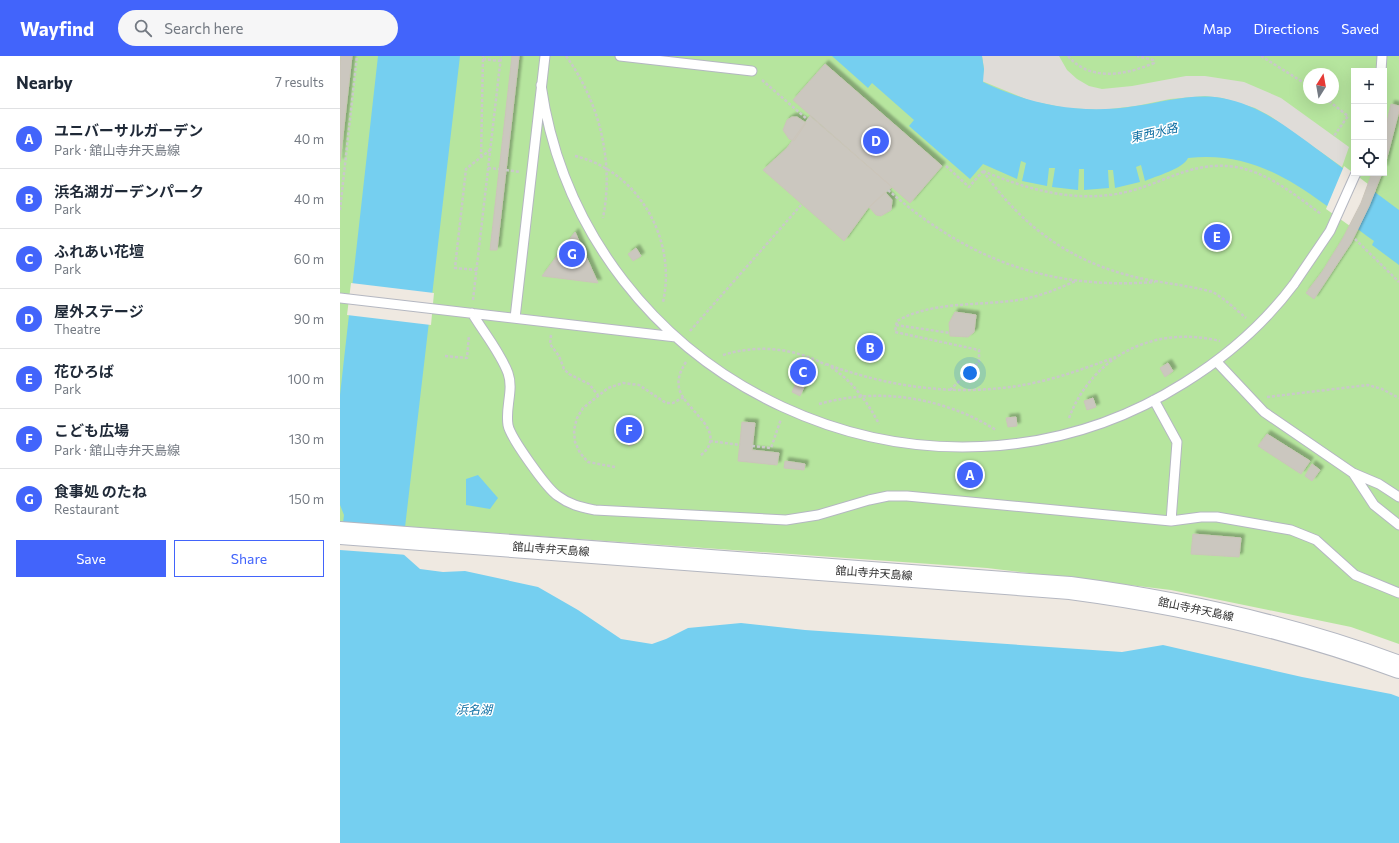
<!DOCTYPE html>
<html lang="en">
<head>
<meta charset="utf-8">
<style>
	:root { --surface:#fff; --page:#f6f6f7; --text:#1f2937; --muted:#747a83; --line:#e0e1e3; --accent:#4264fb }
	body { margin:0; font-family:Commissioner,"Noto Sans JP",sans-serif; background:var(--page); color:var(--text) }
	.controls { position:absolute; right:12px; top:12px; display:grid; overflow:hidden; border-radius:0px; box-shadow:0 4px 16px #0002 }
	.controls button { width:36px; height:36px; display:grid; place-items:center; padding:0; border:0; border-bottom:1px solid var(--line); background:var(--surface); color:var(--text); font:20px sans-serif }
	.compass { position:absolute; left:963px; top:12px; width:36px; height:36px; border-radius:50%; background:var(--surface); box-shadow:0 4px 16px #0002; rotate:11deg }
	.you { position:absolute; left:630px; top:317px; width:14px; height:14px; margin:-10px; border:3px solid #fff; border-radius:50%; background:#1a73e8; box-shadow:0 0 0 6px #1a73e833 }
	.badge { display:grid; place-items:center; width:26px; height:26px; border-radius:50%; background:var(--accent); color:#fff; font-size:13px; font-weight:700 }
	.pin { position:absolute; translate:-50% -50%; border:2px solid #fff; box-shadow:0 1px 4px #0006 }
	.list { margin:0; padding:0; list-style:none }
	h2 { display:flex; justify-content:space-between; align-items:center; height:52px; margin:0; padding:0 16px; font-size:17px }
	h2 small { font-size:13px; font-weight:400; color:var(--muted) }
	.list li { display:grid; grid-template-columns:26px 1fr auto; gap:12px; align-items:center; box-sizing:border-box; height:60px; padding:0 16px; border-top:1px solid var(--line) }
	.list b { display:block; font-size:15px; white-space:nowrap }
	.list p { margin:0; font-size:13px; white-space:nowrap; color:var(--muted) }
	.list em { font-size:13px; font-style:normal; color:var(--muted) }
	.actions { display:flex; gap:8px; padding:12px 16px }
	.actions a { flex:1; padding:9px 0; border:1px solid var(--accent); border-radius:0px; text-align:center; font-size:14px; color:var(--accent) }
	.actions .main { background:var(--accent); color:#fff }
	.icon { flex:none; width:22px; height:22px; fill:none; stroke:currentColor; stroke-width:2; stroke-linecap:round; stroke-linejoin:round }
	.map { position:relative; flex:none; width:1059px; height:787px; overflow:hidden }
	header { display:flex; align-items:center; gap:24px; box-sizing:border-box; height:56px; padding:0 20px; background:var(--accent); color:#fff }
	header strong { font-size:19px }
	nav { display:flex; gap:22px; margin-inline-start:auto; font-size:14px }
	.search { width:280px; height:36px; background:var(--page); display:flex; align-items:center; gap:10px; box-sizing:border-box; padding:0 14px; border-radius:22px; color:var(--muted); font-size:15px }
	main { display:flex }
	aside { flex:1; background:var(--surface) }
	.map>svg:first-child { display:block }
	.green { fill:#b6e59e; fill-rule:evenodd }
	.plaza { fill:#dfdcd8 }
	.water { fill:#75cff0 }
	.pier { fill:#efe9e1 }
	.building { fill:#cbc7bf; stroke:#cbc5ba; filter:url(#shadow) }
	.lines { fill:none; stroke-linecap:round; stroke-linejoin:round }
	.lane-casing { stroke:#b4b7c1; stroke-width:11 }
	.secondary-casing { stroke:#b4b7c1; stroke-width:24 }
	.path { stroke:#c9c9c9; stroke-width:2.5; stroke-dasharray:3 2; stroke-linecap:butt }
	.lane { stroke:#fff; stroke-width:9 }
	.secondary { stroke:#fff; stroke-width:22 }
	.lane-bridge-casing { stroke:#b4b7c1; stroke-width:11; stroke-linecap:butt }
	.lane-bridge { stroke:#fff; stroke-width:9 }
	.labels { text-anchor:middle; stroke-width:3; stroke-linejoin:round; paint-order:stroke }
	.street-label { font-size:11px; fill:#2e2e2e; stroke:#fff }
	.water-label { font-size:12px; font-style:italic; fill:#0d6fa3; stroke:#fff }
</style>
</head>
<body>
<header>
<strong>Wayfind</strong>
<div class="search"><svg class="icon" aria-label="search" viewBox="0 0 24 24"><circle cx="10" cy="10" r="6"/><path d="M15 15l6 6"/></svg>Search here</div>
<nav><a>Map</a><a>Directions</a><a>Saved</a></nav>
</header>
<main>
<aside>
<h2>Nearby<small>7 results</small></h2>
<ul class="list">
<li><span class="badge">A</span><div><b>ユニバーサルガーデン</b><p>Park · 舘山寺弁天島線</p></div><em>40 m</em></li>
<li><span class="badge">B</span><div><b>浜名湖ガーデンパーク</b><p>Park</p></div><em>40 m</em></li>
<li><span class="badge">C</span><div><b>ふれあい花壇</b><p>Park</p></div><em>60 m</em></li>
<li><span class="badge">D</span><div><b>屋外ステージ</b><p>Theatre</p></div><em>90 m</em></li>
<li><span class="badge">E</span><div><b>花ひろば</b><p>Park</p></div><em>100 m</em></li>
<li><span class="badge">F</span><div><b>こども広場</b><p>Park · 舘山寺弁天島線</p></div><em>130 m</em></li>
<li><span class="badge">G</span><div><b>食事処 のたね</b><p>Restaurant</p></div><em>150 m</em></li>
</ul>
<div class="actions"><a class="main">Save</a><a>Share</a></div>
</aside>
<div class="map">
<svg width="1059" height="787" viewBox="0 0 1059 787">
	<defs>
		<filter id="shadow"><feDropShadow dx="3.5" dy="-3.5" stdDeviation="1" flood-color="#0004"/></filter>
	</defs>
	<rect width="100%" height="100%" fill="#efe9e1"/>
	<path class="green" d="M0,0H1059V588L1011,571L831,534L647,512L0,466ZM1014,15H1044V117H1014ZM969,18H993V42H969Z"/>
	<path class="plaza" d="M642,0H719L727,14L737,23L749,30L762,33L792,30L846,20H865L904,26L941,42L1009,91L1002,111L930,60L915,52L882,42L865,40L830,43L796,50L761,54L726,52L691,45L642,25L644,13Z"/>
	<path class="water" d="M38,0H120L62,497L80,513L103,516L125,515L198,531L238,554L281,583L312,588L326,583L348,572L401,567L465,574L782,596L823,589L962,621L1051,638L1059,641V787H0V490L4,459L0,449V339Z
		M492,0H642L644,13L643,26C691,49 742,59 795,50C825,46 851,37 882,42C921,49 951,74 981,96C1007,115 1033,135 1059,154V209L1032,189L1034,185C974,142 926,93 848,102C843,113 816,120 805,125L801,109L796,111L800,126L775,132L773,114H768L769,132L744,134V113H739L738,134L712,131L715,112H709L707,130L682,125L686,107L681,105L677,123L643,108L630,123L569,70L574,64L532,27L528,32Z
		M138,419L158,442L150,453L126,449V423Z"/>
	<path class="pier" d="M1004,110L1036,134L1017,175L986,153Z
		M11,227L94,237L91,269L7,259Z
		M67,472L64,496L68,499L0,494V475Z"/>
	<path class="building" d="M1,0H12L0,106V10Z
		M172,0H179L157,194H150Z
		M485,8L602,110L570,147L453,44Z
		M1051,48L1059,50V55L1044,113V79Z
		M470,60L552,131L528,152L504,185L423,114L447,92Z
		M452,61H457L466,67L454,85L449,83L443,74L447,64Z
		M1032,117H1042L1029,150L1011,187L974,243L966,237L982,216L1003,182L1021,147Z
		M545,136L552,144L551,154L541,160L536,159L529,151Z
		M235,176L258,227L202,220Z
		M296,192L301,200L293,205L288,198Z
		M615,256L636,259L634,276L628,281L610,280L609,267Z
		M828,307L833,315L825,321L820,312Z
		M456,327L464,331L460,340L452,336Z
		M753,342L756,351L747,354L744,345Z
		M676,361L677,370L668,371L666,362Z
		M402,366L415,367L412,394L439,397L437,409L398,405Z
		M294,374L299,385L289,390L283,379Z
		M927,378L970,405L961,418L918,390Z
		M445,405L465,408L464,414L444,412Z
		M972,408L980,414L972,425L965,420Z
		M853,478L901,482L899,501L851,498Z"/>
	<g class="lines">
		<g class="lane-casing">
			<path id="lane" d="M280,0L412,15
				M1041,15L1042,0
				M201,29C244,329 588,488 844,327C886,301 924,268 954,228
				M0,242L336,281
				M132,257C144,277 160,296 168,317C174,334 165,351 168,369C170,381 207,433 218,440C230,449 241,451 255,454L446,464L478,459L529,444L548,440H567L831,465L861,461H877L951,474L976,484L1015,519L1059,537
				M175,262L205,0
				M876,305L924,356L1013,417L1034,449L1059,469
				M814,344L837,386L831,465
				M1013,417L1039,428L1059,441"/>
		</g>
		<g class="secondary-casing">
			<path id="secondary" d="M0,477L730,532C843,547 952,571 1059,611"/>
		</g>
		<path class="path" d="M226,0C260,47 274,106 263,162
			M728,0C750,26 786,19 814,7L813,4L797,0
			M921,0L969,30
			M143,3L160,5
			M422,24L468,64
			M985,42L1008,60L994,80
			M235,100C299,115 337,184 323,246
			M141,101L143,0
			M606,110L629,131L643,115
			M148,112L159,113
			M166,114L180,116
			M643,115C691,135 742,149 794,134C831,123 855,105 896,111C929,117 955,139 981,158
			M643,115C682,170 729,205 795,221C820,227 847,229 873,236L885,244L906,262
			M548,134C628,204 709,234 815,226
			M0,154L17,0
			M1015,183L1059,226
			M137,214L115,212L126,113L150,94
			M133,244L161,0
			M556,269L610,277
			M350,275L462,148
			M211,279L210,288L219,300L224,313L229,318L249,328L258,339
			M383,299C419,288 454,292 486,309
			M105,300L127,302L129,279
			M346,306C341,314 337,322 339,332C344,355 391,375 360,400
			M486,308C554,333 627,342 698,326C725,320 751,310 776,301
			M491,311C512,325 527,345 539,368
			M610,334L639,306V294L555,276L557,265C592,245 639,250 678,244C699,241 717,233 736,225
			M927,341L1028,329L1042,333L1059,342
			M479,348C539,331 603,341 656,374
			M729,362C753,299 815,269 880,285
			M370,385L400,389
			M412,390L431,392L441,363
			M275,411L248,406L240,397L235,386L234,374L237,362L243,352L268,332L283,327L299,329L326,347H333L344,341"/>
		<use href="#lane" class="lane"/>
		<use href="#secondary" class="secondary"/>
		<g class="lane-bridge-casing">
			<path id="lane-bridge" d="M954,228L990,175L1016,117"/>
		</g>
		<use href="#lane-bridge" class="lane-bridge"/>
	</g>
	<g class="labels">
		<g class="street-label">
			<text transform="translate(211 493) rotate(4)" y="4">舘山寺弁天島線</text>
			<text transform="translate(534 517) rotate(4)" y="4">舘山寺弁天島線</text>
			<text transform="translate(856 553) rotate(12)" y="4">舘山寺弁天島線</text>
		</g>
		<g class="water-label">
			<text transform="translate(814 77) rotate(-13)" y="4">東西水路</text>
			<text x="134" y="658">浜名湖</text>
		</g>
	</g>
</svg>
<div class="controls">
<button>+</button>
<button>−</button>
<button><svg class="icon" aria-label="locate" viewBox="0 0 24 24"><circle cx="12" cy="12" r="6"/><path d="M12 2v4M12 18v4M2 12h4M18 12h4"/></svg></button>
</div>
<svg class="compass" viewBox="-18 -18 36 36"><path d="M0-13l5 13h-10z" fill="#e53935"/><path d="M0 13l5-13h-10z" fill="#747a83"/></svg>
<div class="you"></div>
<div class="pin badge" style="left:630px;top:419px">A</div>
<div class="pin badge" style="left:530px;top:292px">B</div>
<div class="pin badge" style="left:463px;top:316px">C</div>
<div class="pin badge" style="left:536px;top:85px">D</div>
<div class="pin badge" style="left:877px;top:181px">E</div>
<div class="pin badge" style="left:289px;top:374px">F</div>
<div class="pin badge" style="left:232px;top:198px">G</div>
</div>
</main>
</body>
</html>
